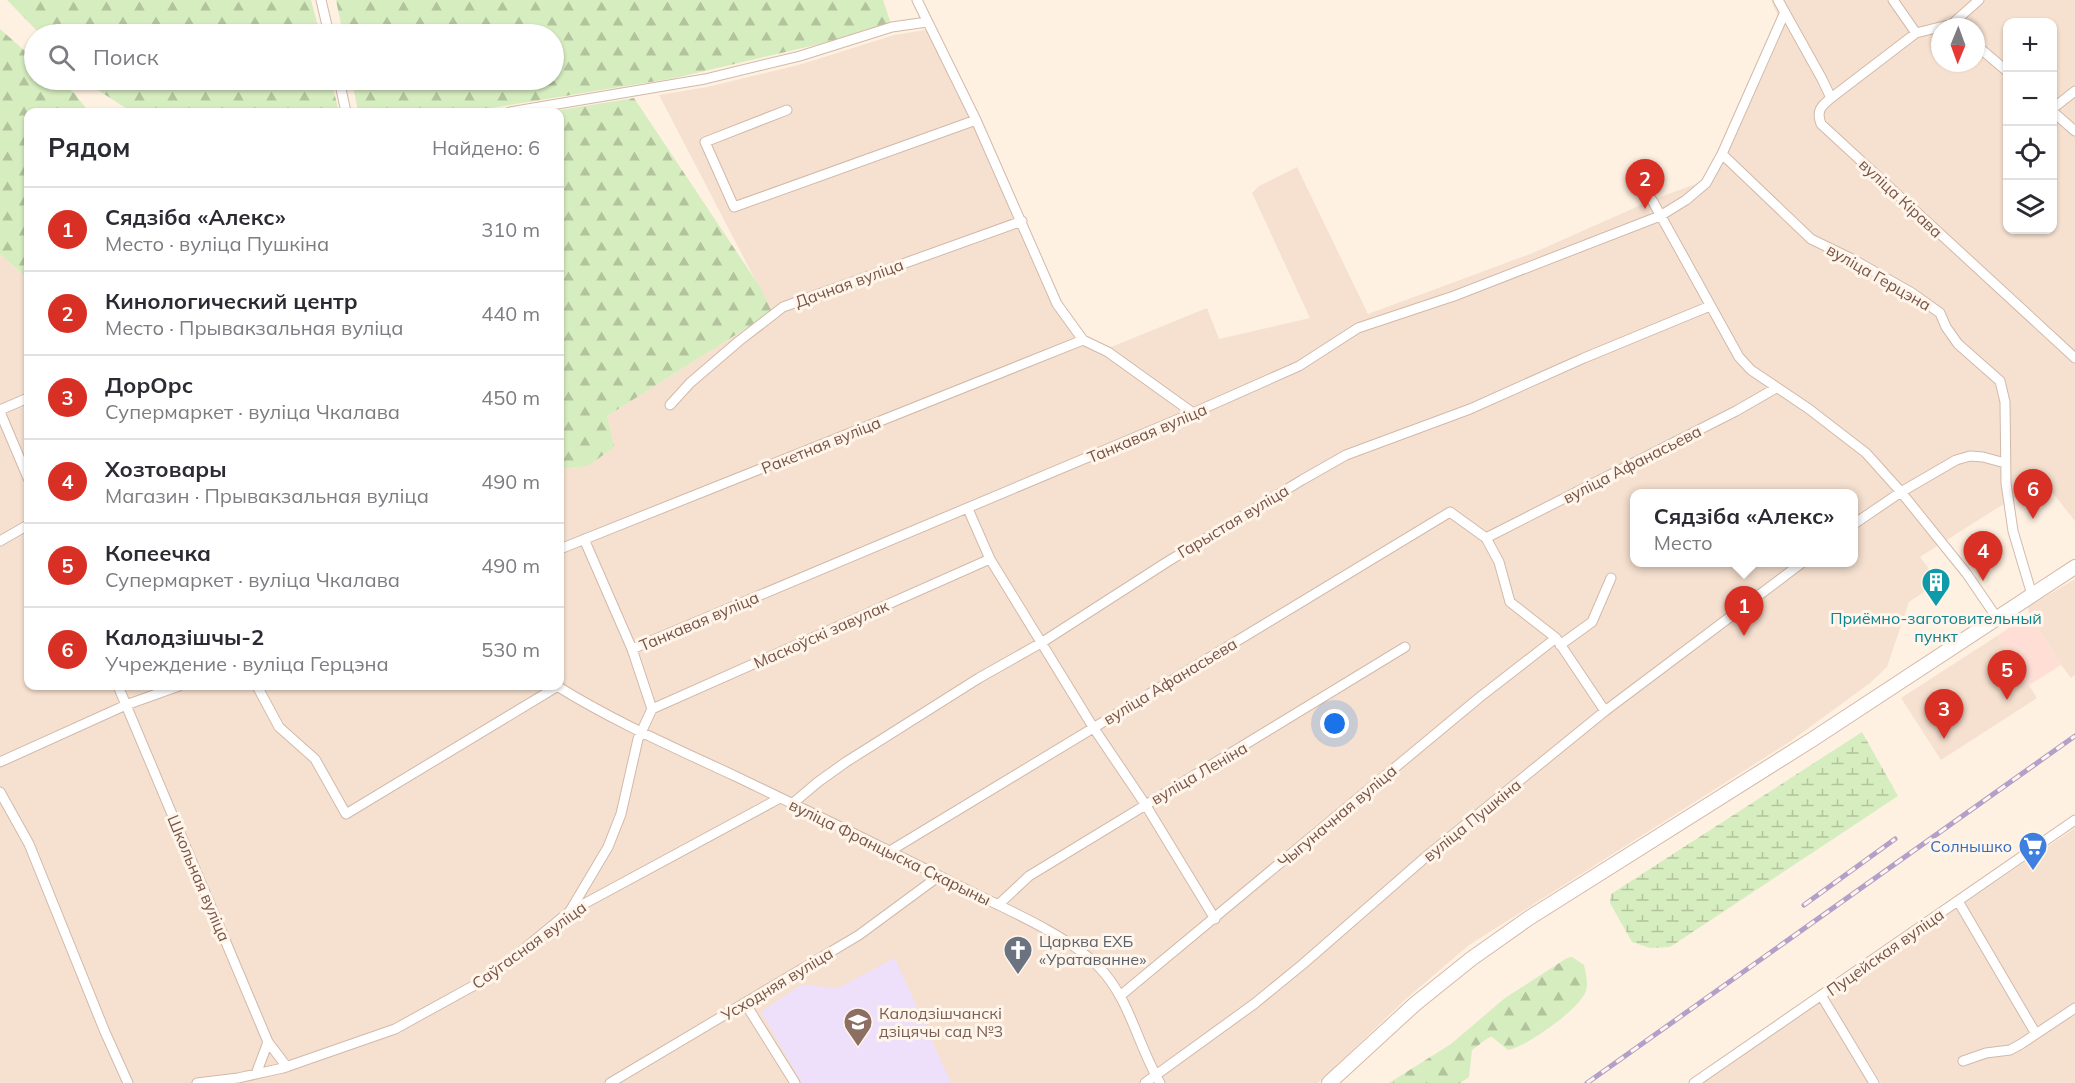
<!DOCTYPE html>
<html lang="ru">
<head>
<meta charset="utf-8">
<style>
	:root { --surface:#fff; --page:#f7f7f7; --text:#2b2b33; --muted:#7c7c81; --line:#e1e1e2; --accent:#d93025 }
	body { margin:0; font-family:Mulish,sans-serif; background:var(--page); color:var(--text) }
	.controls { position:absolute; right:18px; top:18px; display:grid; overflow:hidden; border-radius:12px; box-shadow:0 2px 4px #0004 }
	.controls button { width:54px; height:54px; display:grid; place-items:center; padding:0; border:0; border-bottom:2px solid var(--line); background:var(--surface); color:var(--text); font:30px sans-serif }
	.compass { position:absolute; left:1931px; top:18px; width:54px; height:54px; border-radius:50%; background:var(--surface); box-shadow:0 2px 4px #0004; rotate:181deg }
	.you { position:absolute; left:1335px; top:724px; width:21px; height:21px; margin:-15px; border:4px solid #fff; border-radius:50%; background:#1a73e8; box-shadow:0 0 0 9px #1a73e833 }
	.badge { display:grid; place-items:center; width:39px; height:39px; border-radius:50%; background:var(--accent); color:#fff; font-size:20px; font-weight:700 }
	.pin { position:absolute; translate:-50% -50px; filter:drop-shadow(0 2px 3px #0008) }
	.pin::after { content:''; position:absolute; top:32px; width:21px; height:18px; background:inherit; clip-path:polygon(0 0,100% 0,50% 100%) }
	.popup { position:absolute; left:1630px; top:489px; width:228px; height:78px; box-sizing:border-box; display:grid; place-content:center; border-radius:12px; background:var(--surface); filter:drop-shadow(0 2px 4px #0005); font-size:20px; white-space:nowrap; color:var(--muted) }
	.popup b { font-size:22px; color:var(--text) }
	.popup::after { content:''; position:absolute; left:50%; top:100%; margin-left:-12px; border:12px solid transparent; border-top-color:var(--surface) }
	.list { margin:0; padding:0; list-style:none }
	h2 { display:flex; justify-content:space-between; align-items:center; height:78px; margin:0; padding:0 24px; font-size:26px }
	h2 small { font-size:20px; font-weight:400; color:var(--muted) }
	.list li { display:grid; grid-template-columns:39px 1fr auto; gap:18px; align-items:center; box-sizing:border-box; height:84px; padding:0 24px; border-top:2px solid var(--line) }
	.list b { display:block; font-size:22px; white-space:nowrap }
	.list p { margin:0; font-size:20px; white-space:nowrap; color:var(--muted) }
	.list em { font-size:20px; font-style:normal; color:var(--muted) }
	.icon { flex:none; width:33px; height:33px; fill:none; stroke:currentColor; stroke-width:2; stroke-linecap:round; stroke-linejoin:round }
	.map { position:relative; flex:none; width:2075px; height:1083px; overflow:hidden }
	.search { position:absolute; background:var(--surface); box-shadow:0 2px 4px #0004; left:24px; top:24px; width:540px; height:66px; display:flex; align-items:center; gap:15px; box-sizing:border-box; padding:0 21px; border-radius:33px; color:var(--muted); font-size:22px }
	.panel { position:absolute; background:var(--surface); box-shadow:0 2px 4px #0004; left:24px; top:108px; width:540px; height:582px; border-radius:12px }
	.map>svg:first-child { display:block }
	.residential { fill:#f6e1d0; fill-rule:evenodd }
	.commercial { fill:#ffded5 }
	.education { fill:#eedffa }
	.forest { fill:url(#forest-firs) }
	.wetland { fill:url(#wetland-marsh) }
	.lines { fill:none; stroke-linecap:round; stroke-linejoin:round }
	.street-casing { stroke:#d2b9aa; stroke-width:11 }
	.secondary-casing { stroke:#d6b8a7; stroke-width:16 }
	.street { stroke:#fff; stroke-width:9 }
	.secondary { stroke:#fff; stroke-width:14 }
	.rail-casing { stroke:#b2a0c8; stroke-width:5 }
	.rail { stroke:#fff5ea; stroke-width:3; stroke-dasharray:9; stroke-linecap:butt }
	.labels { text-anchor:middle; stroke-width:6; stroke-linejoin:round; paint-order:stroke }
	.street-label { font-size:16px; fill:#785346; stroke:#fff5ea }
	.culture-label { font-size:16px; fill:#0d838f; stroke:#fff5ea }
	.shop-label { font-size:16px; fill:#366cbe; stroke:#fff5ea; text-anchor:end }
	.worship-label { font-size:16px; fill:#5b616d; stroke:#fff5ea; text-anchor:start }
	.education-label { font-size:16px; fill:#785e54; stroke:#fff5ea; text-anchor:start }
</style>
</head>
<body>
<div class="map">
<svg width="2075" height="1083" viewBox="0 0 2075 1083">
	<defs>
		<pattern id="forest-firs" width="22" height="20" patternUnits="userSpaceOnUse" patternTransform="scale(1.5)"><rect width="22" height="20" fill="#d6edbf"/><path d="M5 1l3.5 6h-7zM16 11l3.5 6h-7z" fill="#b2c39d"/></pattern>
		<pattern id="wetland-marsh" width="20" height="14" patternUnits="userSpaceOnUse" patternTransform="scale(1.5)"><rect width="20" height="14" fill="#d6edbf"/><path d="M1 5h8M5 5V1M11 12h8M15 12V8" fill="none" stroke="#b2c39d"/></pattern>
	</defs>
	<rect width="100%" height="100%" fill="#fef1e2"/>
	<path class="residential" d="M1771,0H2075V521L2044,482L1999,507L1920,557L1939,582L1909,602L1887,667L1870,683L1791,741L1469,945L1406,999L1318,1083H0V254L28,279V686H560V469L588,466L607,416L772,312L659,95L707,87L802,64L894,35L931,29L1057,304L1083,340L1111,347L1207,308L1219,339L1310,318L1252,193L1259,186L1297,167L1368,314L1533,253L1652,200L1704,181L1778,16ZM2008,22H2052V230H2008ZM1940,27H1976V63H1940ZM1634,494H1854V562H1634Z
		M2075,579V675L2071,678L2061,665L2029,614L2028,607Z
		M1997,636L2037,698L1941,760L1901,698Z
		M2075,828V1083H1881L1830,1001V994Z
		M1821,1001L1874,1083H1702Z"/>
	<path class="commercial" d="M2029,614L2061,665L2029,685L1997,636Z"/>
	<path class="education" d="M895,958L951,1083H802L761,1012L801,985L838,988Z"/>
	<path class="forest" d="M7,0H311L320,34H40Z
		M336,0H883L892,27L675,78L467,112H358L352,80H554V34H343Z
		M0,29L34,59V80H58L74,93L89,112H28V279L0,254Z
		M84,80H331L339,112H132L90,85Z
		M634,98L760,287L772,312L607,416L614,447L588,466L560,469V112H548Z
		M1572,957L1584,965C1586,974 1589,984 1585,993C1578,1010 1526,1047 1508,1050L1492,1037L1488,1038L1472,1050L1469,1077L1460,1083H1389L1451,1044L1505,998L1567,958Z"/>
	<path class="wetland" d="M1862,732L1898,796L1670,947L1650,948L1632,942L1610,903L1611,894Z"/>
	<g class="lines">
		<g class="street-casing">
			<path id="street" d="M321,0L329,34
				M917,0L976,120L1057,304L1083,340L1108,352L1193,413
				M1778,0L1822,79L1831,98C1821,106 1816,111 1821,124L2075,358
				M1893,0L1916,33
				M1941,27L1952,24L1979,0
				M1976,45L2008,72
				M339,80L346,112
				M1831,98L1916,33L1940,27
				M2052,109L2075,91
				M787,110L705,142L734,207L976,120
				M2052,111L2075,131
				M510,112L705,79L800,56L892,27L927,22
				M1722,154L1811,239L1854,260L1912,293L1940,313L1946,327L1958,344L2000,381L2005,402L2006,483L2013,531L2032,595
				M1652,200L1739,357L1751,370L1809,409L1866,453L1901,492L1967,574L1997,618
				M670,405L690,383L739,341L783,307L1022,221
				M0,410L28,398
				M0,412L28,478
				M968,509L990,559L1093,727L1145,804L1215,919
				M1854,524L1901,492L1956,460L1970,456L1983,457L2005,463
				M1486,538L1736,411L1776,388
				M0,541L28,525
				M560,549L1083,340
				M1560,645L1592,622L1611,578
				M632,649L1193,413L1299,366L1358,328L1454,296L1660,216L1686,200L1706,183L1722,154L1784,14
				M118,686L268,1042L287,1067
				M257,686L279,727L315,759L346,814L558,686
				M557,686C613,721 675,748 735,776C808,811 882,847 955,884C997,905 1067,934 1099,967C1130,999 1138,1046 1160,1083
				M652,709L990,559
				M0,762L126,705L179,686
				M0,792L29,844L105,1032L128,1083
				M792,804L818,782L846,762L979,678L1041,643L1167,562L1302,480L1346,455L1470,409L1584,358L1710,306
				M890,851L1450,512L1486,538L1499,562L1510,602L1556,638L1605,711
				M1958,901L2036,1034
				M998,905L1029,876L1405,647
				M570,911L608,847L621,814L638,739L652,709L632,649L584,539
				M1821,995L1874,1083
				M1120,996L1480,697L1556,638
				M745,1003L795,1083
				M1963,1061L1986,1053L2010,1050L2021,1044L2075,1008
				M256,1074L268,1042
				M197,1083L238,1078L283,1068L395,1029L473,986L513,958L569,912L780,798
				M610,1083L859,935L939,876
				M1145,1083L1254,1004L1303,964L1428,855L1605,711L1803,562
				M1694,1083L2075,820"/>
		</g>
		<g class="secondary-casing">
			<path id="secondary" d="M1329,1083L1415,1004L1471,959L1529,918L1813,739L2075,567"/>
		</g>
		<use href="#street" class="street"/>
		<use href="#secondary" class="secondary"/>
		<g class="rail-casing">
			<path id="rail" d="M1804,905L1895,839
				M1587,1083L2075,736"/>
		</g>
		<use href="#rail" class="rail"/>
	</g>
	<defs>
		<g id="building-pin" transform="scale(1.5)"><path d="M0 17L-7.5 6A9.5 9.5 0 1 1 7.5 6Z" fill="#0f9aa8" stroke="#fff5ea"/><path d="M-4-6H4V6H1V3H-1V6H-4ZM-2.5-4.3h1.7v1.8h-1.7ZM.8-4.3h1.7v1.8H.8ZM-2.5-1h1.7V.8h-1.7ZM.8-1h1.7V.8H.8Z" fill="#fff"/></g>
		<g id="supermarket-pin" transform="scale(1.5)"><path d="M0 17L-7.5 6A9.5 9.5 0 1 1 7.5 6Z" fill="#3f7fe0" stroke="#fff5ea"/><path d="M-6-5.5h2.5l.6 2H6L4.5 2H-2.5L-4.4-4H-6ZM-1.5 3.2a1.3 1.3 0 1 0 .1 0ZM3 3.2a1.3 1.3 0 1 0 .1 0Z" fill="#fff"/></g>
		<g id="church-pin" transform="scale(1.5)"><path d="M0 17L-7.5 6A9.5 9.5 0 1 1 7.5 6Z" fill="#6b7280" stroke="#fff5ea"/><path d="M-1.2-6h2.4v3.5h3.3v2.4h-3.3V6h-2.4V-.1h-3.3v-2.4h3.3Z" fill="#fff"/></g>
		<g id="school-pin" transform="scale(1.5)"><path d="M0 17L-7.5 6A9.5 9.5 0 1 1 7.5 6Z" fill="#8d6e63" stroke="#fff5ea"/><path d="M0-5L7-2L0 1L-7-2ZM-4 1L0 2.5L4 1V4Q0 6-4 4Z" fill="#fff"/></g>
	</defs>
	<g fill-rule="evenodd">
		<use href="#building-pin" x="1936" y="582"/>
		<use href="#supermarket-pin" x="2033" y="846"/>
		<use href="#church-pin" x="1018" y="950"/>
		<use href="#school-pin" x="858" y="1022"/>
	</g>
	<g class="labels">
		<g class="street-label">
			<text transform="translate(1901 198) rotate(43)" y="6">вуліца Кірава</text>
			<text transform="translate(1879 277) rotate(30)" y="6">вуліца Герцэна</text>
			<text transform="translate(849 283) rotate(-20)" y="6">Дачная вуліца</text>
			<text transform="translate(1147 433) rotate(-23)" y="6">Танкавая вуліца</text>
			<text transform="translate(821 445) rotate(-22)" y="6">Ракетная вуліца</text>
			<text transform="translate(1632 464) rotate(-27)" y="6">вуліца Афанасьева</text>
			<text transform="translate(1233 521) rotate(-31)" y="6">Гарыстая вуліца</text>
			<text transform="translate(699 621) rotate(-23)" y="6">Танкавая вуліца</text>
			<text transform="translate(821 634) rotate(-24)" y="6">Маскоўскі завулак</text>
			<text transform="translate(1170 681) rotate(-31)" y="6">вуліца Афанасьева</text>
			<text transform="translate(1199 773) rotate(-30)" y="6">вуліца Леніна</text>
			<text transform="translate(1337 816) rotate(-40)" y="6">Чыгуначная вуліца</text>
			<text transform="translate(1472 820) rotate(-39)" y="6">вуліца Пушкіна</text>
			<text transform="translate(890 852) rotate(26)" y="6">вуліца Францыска Скарыны</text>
			<text transform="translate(199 878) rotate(67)" y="6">Школьная вуліца</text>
			<text transform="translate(529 945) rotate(-36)" y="6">Саўгасная вуліца</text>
			<text transform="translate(1885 952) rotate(-35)" y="6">Пуцейская вуліца</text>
			<text transform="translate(777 984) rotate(-31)" y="6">Усходняя вуліца</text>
		</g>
		<g class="culture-label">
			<text x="1936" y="624">Приёмно-заготовительный<tspan x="1936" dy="18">пункт</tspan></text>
		</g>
		<g class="shop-label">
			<text x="2012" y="852">Солнышко</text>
		</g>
		<g class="worship-label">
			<text x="1039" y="947">Царква ЕХБ<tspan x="1039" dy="18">«Уратаванне»</tspan></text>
		</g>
		<g class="education-label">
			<text x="879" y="1019">Калодзішчанскі<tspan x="879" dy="18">дзіцячы сад №3</tspan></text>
		</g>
	</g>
</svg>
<div class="controls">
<button>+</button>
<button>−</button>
<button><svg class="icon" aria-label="locate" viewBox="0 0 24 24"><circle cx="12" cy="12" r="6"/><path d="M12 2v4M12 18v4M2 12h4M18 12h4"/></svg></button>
<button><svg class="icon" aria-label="layers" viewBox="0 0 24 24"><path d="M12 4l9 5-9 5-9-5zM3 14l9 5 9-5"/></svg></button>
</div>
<svg class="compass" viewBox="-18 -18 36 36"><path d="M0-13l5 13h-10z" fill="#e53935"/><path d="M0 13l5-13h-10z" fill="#7c7c81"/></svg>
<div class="you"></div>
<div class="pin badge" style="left:1744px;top:636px">1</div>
<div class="popup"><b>Сядзіба «Алекс»</b>Место</div>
<div class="pin badge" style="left:1645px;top:209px">2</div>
<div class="pin badge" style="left:1944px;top:739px">3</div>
<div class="pin badge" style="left:1983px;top:581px">4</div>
<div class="pin badge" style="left:2007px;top:700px">5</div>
<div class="pin badge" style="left:2033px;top:519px">6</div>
<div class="search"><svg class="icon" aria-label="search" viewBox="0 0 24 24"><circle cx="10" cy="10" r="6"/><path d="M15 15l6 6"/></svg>Поиск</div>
<section class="panel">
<h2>Рядом<small>Найдено: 6</small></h2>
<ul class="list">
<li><span class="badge">1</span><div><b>Сядзіба «Алекс»</b><p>Место · вуліца Пушкіна</p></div><em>310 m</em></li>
<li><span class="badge">2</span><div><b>Кинологический центр</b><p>Место · Прывакзальная вуліца</p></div><em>440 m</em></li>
<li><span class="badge">3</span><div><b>ДорОрс</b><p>Супермаркет · вуліца Чкалава</p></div><em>450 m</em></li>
<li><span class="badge">4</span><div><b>Хозтовары</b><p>Магазин · Прывакзальная вуліца</p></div><em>490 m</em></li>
<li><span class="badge">5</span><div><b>Копеечка</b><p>Супермаркет · вуліца Чкалава</p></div><em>490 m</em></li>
<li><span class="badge">6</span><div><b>Калодзішчы-2</b><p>Учреждение · вуліца Герцэна</p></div><em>530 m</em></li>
</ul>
</section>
</div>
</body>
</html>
